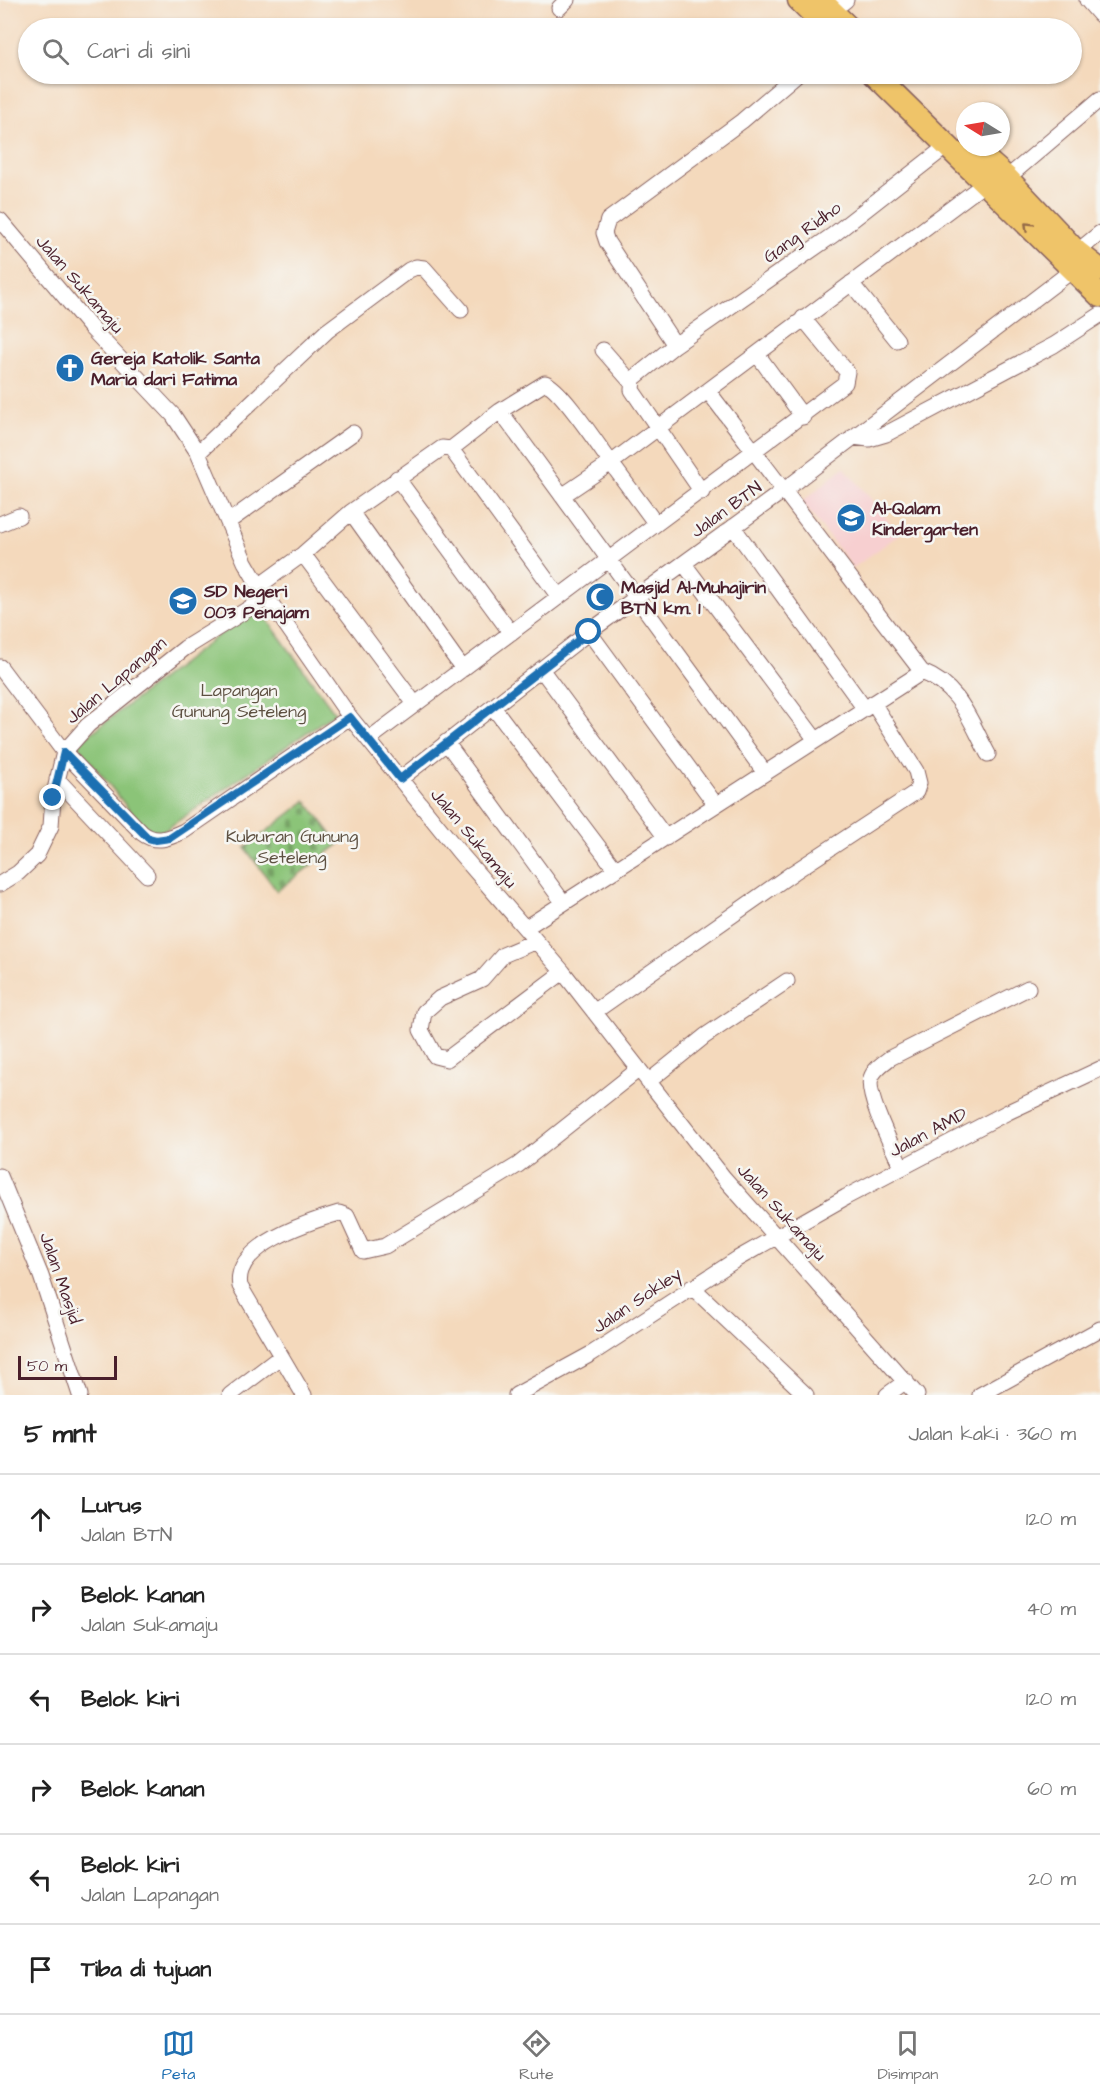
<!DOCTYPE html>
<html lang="id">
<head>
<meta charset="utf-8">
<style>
	:root { --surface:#fff; --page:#f6f6f6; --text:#222; --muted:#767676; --line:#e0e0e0; --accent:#1f6fb2 }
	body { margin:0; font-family:"Architects Daughter",sans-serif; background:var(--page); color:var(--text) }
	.compass { position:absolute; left:956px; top:102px; width:54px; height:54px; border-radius:50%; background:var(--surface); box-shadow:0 2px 4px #0004; rotate:281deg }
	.scale { position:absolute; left:18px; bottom:15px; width:99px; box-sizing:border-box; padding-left:6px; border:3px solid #4a1f2b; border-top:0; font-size:16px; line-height:21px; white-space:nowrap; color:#4a1f2b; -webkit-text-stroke:4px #f6f6f2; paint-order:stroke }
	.stop { position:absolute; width:18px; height:18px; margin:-14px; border:4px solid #1f6fb2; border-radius:50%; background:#fff }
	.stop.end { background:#1f6fb2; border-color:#fff; box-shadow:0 2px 6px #0008 }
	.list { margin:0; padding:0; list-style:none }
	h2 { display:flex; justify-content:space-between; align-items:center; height:78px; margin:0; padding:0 24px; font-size:26px }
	h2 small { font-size:20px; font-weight:400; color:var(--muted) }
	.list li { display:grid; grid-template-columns:39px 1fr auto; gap:18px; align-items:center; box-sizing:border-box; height:90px; padding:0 24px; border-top:2px solid var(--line) }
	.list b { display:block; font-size:22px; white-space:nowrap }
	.list p { margin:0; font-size:20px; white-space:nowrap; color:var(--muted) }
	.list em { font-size:20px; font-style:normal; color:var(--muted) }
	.icon { flex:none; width:33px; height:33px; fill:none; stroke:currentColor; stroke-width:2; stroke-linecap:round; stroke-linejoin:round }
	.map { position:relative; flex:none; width:1100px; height:1395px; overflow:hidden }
	.search { position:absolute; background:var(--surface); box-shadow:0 2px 4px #0004; left:18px; right:18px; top:18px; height:66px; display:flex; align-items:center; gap:15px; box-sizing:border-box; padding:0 21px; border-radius:33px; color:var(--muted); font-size:22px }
	.sheet { height:618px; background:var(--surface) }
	nav { display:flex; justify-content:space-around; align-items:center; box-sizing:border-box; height:84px; border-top:2px solid var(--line); background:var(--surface); font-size:16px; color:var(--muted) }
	nav a { display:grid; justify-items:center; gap:3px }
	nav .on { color:var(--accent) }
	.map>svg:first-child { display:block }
	.built { fill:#f7cfd0 }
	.green { fill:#8bc478; stroke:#6a7252; stroke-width:1.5 }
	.cemetery { fill:url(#cemetery-stones); stroke:#6a7252; stroke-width:1.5 }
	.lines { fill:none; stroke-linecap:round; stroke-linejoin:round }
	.minor-casing { stroke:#86605e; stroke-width:17 }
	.highway-casing { stroke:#86605e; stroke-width:25 }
	.minor { stroke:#fff; stroke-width:15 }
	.highway { stroke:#efc469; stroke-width:22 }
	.oneway { stroke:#946947 }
	.route { stroke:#1f6fb2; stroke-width:8 }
	.labels { text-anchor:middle; stroke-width:5; stroke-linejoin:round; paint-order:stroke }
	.street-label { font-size:18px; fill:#4a1f2b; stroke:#f6f6f2 }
	.poi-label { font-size:18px; font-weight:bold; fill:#4a1f2b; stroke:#f6f6f2; text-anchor:start }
	.park-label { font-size:18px; fill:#5e5142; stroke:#f6f6f2 }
</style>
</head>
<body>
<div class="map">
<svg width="1100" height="1395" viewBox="0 0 1100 1395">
	<defs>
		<pattern id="cemetery-stones" width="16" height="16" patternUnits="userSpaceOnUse" patternTransform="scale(1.5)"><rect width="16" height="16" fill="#8bc478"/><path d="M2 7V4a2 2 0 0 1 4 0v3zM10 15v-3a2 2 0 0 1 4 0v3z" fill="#749f63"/></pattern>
	</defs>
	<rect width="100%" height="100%" fill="#f6f6f2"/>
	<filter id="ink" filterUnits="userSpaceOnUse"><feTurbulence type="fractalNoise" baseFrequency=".0167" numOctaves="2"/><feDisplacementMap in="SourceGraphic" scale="12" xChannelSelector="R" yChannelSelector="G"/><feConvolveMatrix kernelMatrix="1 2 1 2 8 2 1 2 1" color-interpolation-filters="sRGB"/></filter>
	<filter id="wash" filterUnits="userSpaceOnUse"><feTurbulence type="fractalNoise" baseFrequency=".008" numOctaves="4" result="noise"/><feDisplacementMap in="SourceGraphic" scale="24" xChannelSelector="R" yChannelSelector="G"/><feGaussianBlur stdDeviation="1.35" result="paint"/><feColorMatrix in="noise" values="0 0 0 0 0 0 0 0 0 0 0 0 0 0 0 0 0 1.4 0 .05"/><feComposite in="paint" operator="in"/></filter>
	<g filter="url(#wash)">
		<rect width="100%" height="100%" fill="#f4d9bc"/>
		<path class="built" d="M844,467L900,534L853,568L802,502Z"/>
		<path class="green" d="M261,611L335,713L162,832H151L141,825L77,744L220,634L255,612Z"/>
		<path class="cemetery" d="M306,801L339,844L277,891L245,848Z"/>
	</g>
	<g filter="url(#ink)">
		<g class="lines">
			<g class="minor-casing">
				<path id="minor" d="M1087,0L1100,15
					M559,8L567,0
					M832,11L846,0
					M1007,178L1100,99
					M0,220L91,328L173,415L198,453L245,562L259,586L350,717L459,852L563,972L724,1178L917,1395
					M1077,252L1100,233
					M851,283L897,340
					M675,345L833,235L948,145
					M603,350L631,382
					M757,354L803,417
					M853,437L869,439L886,434L1054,345L1100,315
					M451,449L559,597
					M198,453L327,331L409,270L416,267L424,268L461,310
					M397,478L511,633
					M702,492L632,390L633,379L675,345L607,242L604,233L608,220L742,121L797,74
					M562,496L611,463C600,448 560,387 545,383L500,411L765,773
					M351,512L463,669
					M228,522L353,433
					M0,524L19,516
					M656,524L845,383L847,372L803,318
					M733,527L865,709
					M303,554L415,704
					M684,564L816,740
					M259,586L303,554L351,512L442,448L451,449L500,411
					M589,632L716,805
					M0,667L64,752L142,833C156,844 169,838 184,831L350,717
					M541,669L666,838
					M922,672C960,687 969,719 988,754
					M493,707L616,870
					M369,739L656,524L611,463L984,184
					M446,742L563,902
					M57,779L147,875
					M400,779L589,632L783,491L1074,269
					M0,884L18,873L37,855L51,826L53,798L64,752L88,725L185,648L266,598
					M525,928L922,672L708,391
					M536,941L503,955L482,979L440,998L424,1012L421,1030L435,1056L447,1059L563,972
					M594,1012L794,872L916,792L919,783L916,771L873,703
					M648,1082L705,1036L787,981
					M902,1168C894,1150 865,1095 871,1078C874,1069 882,1064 890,1058L1028,988
					M0,1176L41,1276L80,1395
					M692,1287L806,1395
					M230,1395L280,1357
					M304,1395L240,1286C232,1246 308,1222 339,1213L347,1216L363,1251L385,1246L518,1165L639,1069
					M516,1395L591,1354L737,1259L846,1197L1008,1112L1100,1069
					M887,1395L906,1381
					M980,1395L1100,1329"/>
			</g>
			<g class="highway-casing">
				<path id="highway" d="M799,0L827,28
					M820,0L849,28
					M874,74L1100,296
					M972,147L1007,178L1077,252L1100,270"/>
			</g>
			<use href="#minor" class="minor"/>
			<use href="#highway" class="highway"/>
		</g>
		<defs><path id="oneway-chevron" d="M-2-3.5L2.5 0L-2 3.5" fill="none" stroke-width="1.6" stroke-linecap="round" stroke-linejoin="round" transform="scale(1.5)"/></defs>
		<use class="oneway" href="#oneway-chevron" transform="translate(1028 226) rotate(-136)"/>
	</g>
	<g class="lines" filter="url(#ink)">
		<path class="route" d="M53,798L64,752L148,838L156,840L170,838L350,717L400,779L589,632"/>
	</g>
	<defs>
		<g id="church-disc" transform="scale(1.5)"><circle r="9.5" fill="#1f6fb2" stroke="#f6f6f2"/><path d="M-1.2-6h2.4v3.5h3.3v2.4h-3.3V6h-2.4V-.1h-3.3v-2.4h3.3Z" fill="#fff"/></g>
		<g id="school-disc" transform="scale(1.5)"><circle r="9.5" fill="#1f6fb2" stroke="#f6f6f2"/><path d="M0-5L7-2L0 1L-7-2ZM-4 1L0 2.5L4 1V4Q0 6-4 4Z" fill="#fff"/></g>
		<g id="mosque-disc" transform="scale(1.5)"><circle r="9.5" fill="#1f6fb2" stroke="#f6f6f2"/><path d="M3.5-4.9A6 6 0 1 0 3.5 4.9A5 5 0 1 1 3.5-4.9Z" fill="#fff"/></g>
	</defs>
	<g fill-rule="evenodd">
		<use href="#church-disc" x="70" y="368"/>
		<use href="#school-disc" x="851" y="518"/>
		<use href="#mosque-disc" x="600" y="597"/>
		<use href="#school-disc" x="183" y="601"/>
	</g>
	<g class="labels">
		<g class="street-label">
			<text transform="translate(802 232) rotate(-36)" y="6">Gang Ridho</text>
			<text transform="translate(80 284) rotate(49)" y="6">Jalan Sukamaju</text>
			<text transform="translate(726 509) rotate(-36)" y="6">Jalan BTN</text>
			<text transform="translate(116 680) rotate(-40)" y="6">Jalan Lapangan</text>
			<text transform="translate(474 838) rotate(50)" y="6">Jalan Sukamaju</text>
			<text transform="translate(928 1132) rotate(-28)" y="6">Jalan AMD</text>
			<text transform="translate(782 1212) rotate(48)" y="6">Jalan Sukamaju</text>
			<text transform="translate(61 1278) rotate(71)" y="6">Jalan Masjid</text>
			<text transform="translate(637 1300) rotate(-34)" y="6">Jalan Sokley</text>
		</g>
		<g class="poi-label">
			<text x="91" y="364">Gereja Katolik Santa<tspan x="91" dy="21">Maria dari Fatima</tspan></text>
			<text x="872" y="514">Al-Qalam<tspan x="872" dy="21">Kindergarten</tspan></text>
			<text x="621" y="593">Masjid Al-Muhajirin<tspan x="621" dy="21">BTN km. 1</tspan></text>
			<text x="204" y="597">SD Negeri<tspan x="204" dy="21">003 Penajam</tspan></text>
		</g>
		<g class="park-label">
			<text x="239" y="696">Lapangan<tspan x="239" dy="21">Gunung Seteleng</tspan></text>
			<text x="292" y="842">Kuburan Gunung<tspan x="292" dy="21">Seteleng</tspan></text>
		</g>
	</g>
</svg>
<svg class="compass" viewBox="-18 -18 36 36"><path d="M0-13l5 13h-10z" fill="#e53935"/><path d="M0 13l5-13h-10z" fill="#767676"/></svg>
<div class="scale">50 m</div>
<div class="stop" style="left:589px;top:632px"></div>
<div class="stop end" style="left:53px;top:798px"></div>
<div class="search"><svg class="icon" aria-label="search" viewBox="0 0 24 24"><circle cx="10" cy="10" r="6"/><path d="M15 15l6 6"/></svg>Cari di sini</div>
</div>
<section class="sheet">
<h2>5 mnt<small>Jalan kaki · 360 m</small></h2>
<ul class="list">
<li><svg class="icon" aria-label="ahead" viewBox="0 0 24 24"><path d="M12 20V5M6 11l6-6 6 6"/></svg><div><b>Lurus</b><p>Jalan BTN</p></div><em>120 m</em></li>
<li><svg class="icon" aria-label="right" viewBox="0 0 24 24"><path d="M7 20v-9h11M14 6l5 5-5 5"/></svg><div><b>Belok kanan</b><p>Jalan Sukamaju</p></div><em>40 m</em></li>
<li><svg class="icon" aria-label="left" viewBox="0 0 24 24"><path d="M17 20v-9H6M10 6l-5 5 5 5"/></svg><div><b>Belok kiri</b></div><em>120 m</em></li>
<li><svg class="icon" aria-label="right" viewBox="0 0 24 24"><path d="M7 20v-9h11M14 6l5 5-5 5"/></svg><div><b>Belok kanan</b></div><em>60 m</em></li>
<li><svg class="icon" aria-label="left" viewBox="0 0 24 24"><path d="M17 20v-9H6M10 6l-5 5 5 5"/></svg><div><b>Belok kiri</b><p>Jalan Lapangan</p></div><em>20 m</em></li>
<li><svg class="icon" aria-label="arrive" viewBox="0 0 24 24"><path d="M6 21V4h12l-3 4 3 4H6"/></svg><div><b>Tiba di tujuan</b></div></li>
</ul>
</section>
<nav>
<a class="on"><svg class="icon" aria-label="map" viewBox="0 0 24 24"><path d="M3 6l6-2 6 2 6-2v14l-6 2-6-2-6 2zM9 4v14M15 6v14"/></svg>Peta</a>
<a><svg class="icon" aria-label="directions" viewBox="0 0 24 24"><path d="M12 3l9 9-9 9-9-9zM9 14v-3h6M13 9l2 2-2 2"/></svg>Rute</a>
<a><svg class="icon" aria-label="saved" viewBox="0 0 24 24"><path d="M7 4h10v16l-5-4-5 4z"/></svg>Disimpan</a>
</nav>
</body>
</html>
